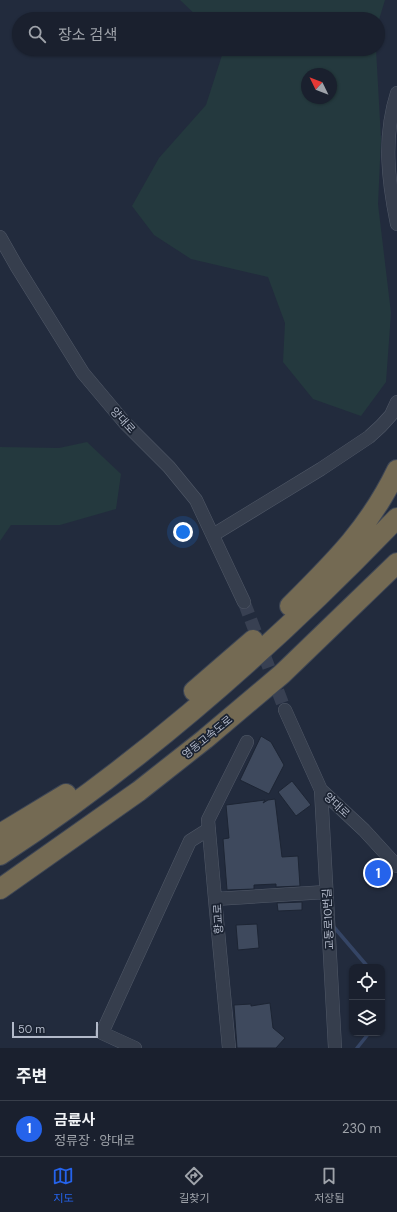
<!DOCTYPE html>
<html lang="ko">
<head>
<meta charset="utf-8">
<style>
	:root { --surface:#1a202e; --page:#232836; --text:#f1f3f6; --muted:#9fa3aa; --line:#383e4a; --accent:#2563eb }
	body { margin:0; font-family:"DM Sans","Noto Sans KR",sans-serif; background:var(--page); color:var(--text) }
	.controls { position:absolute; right:12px; bottom:12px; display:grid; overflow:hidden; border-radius:8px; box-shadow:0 1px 3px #0004 }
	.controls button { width:36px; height:36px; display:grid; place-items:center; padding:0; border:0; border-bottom:1px solid var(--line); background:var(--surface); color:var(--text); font:20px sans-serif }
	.compass { position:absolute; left:301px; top:68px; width:36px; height:36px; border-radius:50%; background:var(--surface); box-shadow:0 1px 3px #0004; rotate:313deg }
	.scale { position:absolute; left:12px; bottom:10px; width:86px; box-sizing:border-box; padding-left:4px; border:2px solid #b2b9c9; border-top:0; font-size:11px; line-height:14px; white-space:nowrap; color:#b2b9c9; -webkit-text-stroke:3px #1b2332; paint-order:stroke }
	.you { position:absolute; left:183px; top:532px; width:14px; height:14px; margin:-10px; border:3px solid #fff; border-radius:50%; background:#1a73e8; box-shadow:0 0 0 6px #1a73e833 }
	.badge { display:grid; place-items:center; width:26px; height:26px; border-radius:50%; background:var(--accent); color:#fff; font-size:13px; font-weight:700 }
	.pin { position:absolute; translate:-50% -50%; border:2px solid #fff; box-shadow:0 1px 4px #0006 }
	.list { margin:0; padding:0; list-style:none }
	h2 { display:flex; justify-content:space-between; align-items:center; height:52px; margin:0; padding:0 16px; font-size:17px }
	h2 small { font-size:13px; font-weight:400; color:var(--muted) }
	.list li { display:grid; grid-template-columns:26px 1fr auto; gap:12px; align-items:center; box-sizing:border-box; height:56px; padding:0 16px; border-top:1px solid var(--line) }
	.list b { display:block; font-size:15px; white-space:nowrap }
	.list p { margin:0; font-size:13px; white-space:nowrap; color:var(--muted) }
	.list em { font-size:13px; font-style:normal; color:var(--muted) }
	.icon { flex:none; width:22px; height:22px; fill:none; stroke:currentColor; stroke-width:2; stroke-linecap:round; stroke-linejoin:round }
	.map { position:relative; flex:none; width:397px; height:1048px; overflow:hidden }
	.search { position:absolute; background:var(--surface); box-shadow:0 1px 3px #0004; left:12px; right:12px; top:12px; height:44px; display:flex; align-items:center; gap:10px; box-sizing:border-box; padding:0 14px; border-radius:22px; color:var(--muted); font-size:15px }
	.sheet { height:108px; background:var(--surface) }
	nav { display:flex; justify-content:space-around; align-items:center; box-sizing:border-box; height:56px; border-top:1px solid var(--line); background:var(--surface); font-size:11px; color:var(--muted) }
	nav a { display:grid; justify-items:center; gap:2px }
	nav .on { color:var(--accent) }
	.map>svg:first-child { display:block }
	.green { fill:#24393e; fill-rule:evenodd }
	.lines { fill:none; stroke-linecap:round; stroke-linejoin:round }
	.stream { stroke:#354565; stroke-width:3.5 }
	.building { fill:#3e495d; stroke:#1d2534 }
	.minor-tunnel { stroke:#384052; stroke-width:13; stroke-dasharray:13 6; stroke-linecap:butt }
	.minor-casing { stroke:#515968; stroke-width:14 }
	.highway-casing { stroke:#3e4655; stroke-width:22 }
	.minor { stroke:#363e4d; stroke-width:13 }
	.highway { stroke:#746a53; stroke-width:20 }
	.labels { text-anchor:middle; stroke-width:3.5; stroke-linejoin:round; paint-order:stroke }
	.street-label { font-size:11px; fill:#b2b9c9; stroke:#1b2332 }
</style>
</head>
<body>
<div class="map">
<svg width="397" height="1048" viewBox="0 0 397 1048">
	<rect width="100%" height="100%" fill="#222b3d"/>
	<path class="green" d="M180,0H385L378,23V19H200Z
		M224,49H376L381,139L378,204L391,313L386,382L361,416L313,399L283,362L285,323L268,277L191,259L154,235L132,206L159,158L206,105ZM307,74H331V98H307Z
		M87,442L121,474L116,509L60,525H11L0,541V447L59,448Z"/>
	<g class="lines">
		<path class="stream" d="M333,926L368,967
			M357,1048L369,1033"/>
	</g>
	<path class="building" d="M261,736L271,742L284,765L269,794L240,780Z
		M292,781L311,805L296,816L278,792Z
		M275,799L282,857L298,856L300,886L276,887V884L254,885V889L227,890L223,839L229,838L226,805L265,800L263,803L268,800Z
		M302,902V910L278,911L277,903Z
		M257,924L259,948L238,950L236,925Z
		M270,1003L273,1028L285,1038L276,1048H237L234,1005L251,1004V1006Z"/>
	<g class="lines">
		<path class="minor-tunnel" d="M244,602L285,710"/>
		<g class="minor-casing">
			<path id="minor" d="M397,93C383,137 388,180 397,224
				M0,237L17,267L83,373L125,423L169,467L196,500L244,602
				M213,535L321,469L369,437L381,426L391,415L397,402
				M285,710L321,790L364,830L397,866
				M321,790L335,1048
				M215,899L208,820L247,742
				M135,1048L102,1033L190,841L209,829
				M229,1048L215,899L326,892"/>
		</g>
		<g class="highway-casing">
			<path id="highway" d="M290,606C335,561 369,528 397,470
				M194,691L253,640
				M0,834L66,794
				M0,855C145,760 277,643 397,518
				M0,889L139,791L205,739L282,674L397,563"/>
		</g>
		<use href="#minor" class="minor"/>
		<use href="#highway" class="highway"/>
	</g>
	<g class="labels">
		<g class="street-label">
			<text transform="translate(123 420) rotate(48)" y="4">양대로</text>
			<text transform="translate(207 737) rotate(-39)" y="4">영동고속도로</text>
			<text transform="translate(337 805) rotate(43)" y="4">양대로</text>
			<text transform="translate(218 919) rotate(-93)" y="4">향교로</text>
			<text transform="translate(328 919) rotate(-93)" y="4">교동로10번길</text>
		</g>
	</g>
</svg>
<div class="controls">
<button><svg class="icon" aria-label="locate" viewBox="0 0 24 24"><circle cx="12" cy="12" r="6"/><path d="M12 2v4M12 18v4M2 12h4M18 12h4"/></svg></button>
<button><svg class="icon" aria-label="layers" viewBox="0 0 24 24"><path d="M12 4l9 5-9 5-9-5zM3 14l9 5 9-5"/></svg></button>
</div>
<svg class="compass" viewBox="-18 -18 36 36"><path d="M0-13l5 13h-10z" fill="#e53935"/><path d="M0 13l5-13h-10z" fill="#9fa3aa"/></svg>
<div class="scale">50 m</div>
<div class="you"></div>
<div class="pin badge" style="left:378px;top:873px">1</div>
<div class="search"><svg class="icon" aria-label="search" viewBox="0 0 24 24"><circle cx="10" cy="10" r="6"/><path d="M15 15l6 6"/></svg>장소 검색</div>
</div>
<section class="sheet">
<h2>주변<small></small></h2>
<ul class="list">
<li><span class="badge">1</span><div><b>금륜사</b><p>정류장 · 양대로</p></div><em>230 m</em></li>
</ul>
</section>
<nav>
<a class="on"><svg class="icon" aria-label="map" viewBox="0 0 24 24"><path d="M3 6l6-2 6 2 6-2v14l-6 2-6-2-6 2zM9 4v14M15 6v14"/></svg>지도</a>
<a><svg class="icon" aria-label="directions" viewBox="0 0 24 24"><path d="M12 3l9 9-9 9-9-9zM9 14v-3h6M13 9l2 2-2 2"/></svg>길찾기</a>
<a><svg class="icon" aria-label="saved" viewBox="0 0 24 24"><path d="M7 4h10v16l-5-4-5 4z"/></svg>저장됨</a>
</nav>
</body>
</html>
